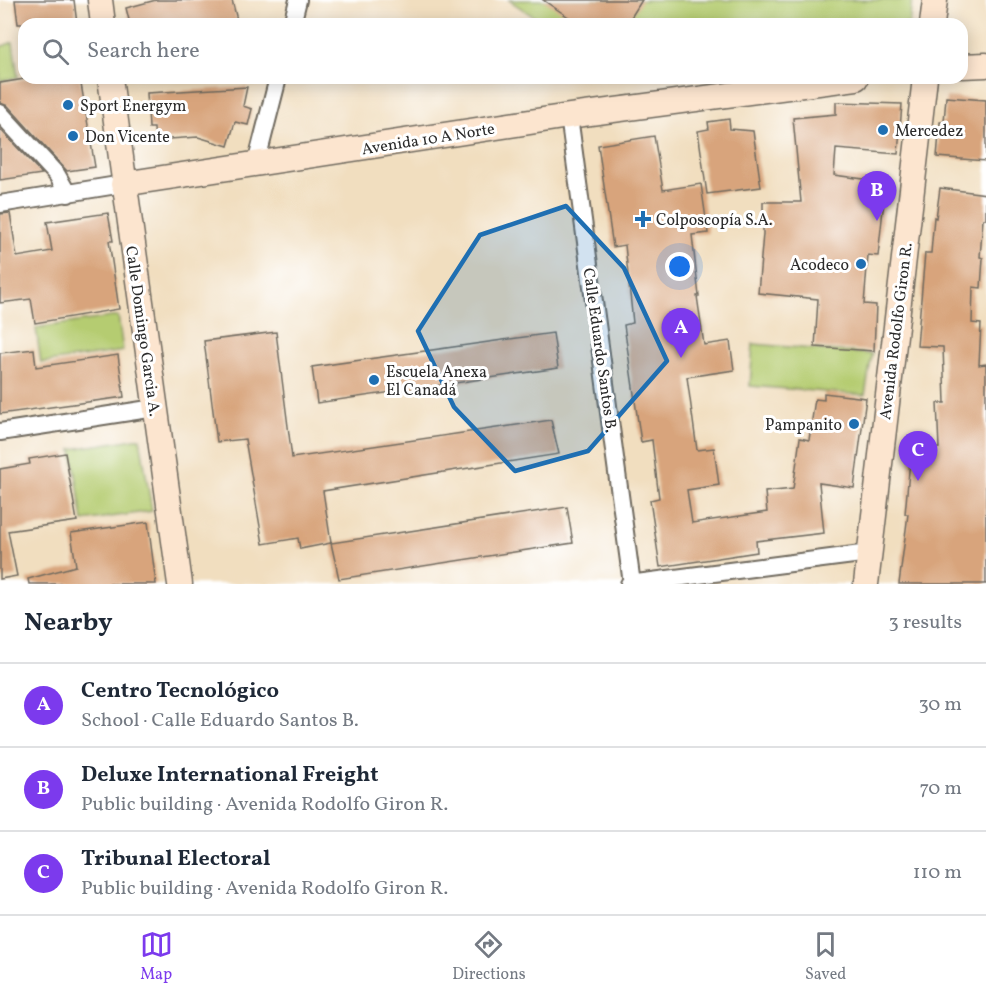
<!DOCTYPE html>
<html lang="en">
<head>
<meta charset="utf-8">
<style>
	:root { --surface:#fff; --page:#f2f2f3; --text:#1f2937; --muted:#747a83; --line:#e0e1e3; --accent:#7c3aed }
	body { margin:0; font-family:Vollkorn,serif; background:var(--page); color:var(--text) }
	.you { position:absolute; left:680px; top:267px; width:21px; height:21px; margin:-15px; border:4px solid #fff; border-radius:50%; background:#1a73e8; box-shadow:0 0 0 9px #1a73e833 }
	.badge { display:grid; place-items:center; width:39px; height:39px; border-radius:50%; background:var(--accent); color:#fff; font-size:20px; font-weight:700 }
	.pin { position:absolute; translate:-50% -50px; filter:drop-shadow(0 2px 3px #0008) }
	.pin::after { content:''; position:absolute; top:32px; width:21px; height:18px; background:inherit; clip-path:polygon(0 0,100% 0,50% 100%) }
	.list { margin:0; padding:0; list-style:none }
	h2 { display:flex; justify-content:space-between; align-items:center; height:78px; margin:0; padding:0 24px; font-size:26px }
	h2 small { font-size:20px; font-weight:400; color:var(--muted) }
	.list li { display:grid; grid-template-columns:39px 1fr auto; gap:18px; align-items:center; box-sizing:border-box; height:84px; padding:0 24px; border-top:2px solid var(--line) }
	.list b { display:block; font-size:22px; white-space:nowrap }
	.list p { margin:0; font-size:20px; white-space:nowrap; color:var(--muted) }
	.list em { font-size:20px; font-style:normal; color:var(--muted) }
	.icon { flex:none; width:33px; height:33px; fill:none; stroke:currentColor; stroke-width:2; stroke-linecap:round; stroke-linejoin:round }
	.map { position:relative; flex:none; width:986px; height:584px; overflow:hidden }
	.search { position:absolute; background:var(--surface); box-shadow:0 3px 15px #0003; left:18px; right:18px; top:18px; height:66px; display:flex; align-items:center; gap:15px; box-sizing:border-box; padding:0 21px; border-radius:18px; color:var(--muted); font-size:22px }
	.sheet { height:330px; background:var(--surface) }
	nav { display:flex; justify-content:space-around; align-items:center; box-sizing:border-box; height:84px; border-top:2px solid var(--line); background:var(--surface); font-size:16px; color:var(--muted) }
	nav a { display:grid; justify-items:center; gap:3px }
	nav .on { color:var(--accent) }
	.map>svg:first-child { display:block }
	.green { fill:#b5cc71; stroke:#707c4e; stroke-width:1.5 }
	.building { fill:#d8a47b }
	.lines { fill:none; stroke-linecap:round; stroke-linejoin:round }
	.street-casing { stroke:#706a5f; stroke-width:20 }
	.secondary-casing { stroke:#706a5f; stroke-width:27 }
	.street { stroke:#fff; stroke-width:16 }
	.secondary { stroke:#fce5cf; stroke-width:24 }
	.marked { fill:#1f6fb2; fill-opacity:0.2; stroke:#1f6fb2; stroke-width:4.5; stroke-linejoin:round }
	.poi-dot { fill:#1f6fb2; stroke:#fff; stroke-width:2 }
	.labels { text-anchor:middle; stroke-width:6; stroke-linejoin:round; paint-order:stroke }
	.poi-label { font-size:16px; fill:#2b2b2b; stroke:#fff; text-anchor:start }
	.street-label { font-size:16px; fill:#2b2b2b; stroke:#fff }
</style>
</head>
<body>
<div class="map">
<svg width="986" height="584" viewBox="0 0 986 584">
	<rect width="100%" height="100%" fill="#fff"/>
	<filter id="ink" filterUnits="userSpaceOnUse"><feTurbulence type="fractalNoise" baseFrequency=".0167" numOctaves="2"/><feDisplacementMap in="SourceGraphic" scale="12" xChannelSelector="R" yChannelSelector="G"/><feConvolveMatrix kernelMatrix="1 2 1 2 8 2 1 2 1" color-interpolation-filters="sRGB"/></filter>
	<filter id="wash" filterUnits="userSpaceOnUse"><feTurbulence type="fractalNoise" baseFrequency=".008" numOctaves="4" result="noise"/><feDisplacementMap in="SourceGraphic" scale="24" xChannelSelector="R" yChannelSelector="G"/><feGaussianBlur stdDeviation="1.35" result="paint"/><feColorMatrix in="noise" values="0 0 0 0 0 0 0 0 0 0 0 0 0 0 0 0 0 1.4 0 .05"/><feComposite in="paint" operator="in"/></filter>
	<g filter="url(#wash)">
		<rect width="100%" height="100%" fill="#f1debf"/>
		<path class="green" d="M509,0H912L909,24H545Z
			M13,42L18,77L0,81V47Z
			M118,316L123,351L41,363L36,328Z
			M753,344L872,354L865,395L750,386Z
			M140,438L152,511L83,521L72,449Z"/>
		<g id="blocks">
			<path class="building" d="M15,0H74L77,24H18Z
				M156,0H232L238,24H130L126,8Z
				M543,0H642L627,24H579Z
				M31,78H80L95,167L67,171L8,106L0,103V83Z
				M247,87L243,106L252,109L248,125L235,122L228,146L198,137L155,140L154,128H149L147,93Z
				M946,97L986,100V161L937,157L940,122H944Z
				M836,102L902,104L898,154L836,149L834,175L886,182L878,256L868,255L864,304L876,305L874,351L815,347L818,299L758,293L763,234V202H801L793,118L836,114Z
				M729,119L730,129L753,131L761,187L707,194L698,131L709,129L708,122Z
				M0,129L42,174L0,180Z
				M654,136L663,190L701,184L708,233L692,235L699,296H697L704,345L730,341L734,370L687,377L697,450L714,448L719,485L687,490L692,523L767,512L765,492L793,489L800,438L809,440L815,399L824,400V393L866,398L854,488L819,483L824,533L756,541L757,552L660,567L650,500L659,498L652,440L641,442L624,325L633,323L625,245L613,247L598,145Z
				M940,188L986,194V219H983L980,257L983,258L981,288L973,287L972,323L981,324L979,365L986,364V584H899L908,514H905L911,450L939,448L937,403H945L943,347L917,346L925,253H931L934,217L936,218Z
				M10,213L17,257L52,251L47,222L108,213L113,241H109L119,309L35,323L31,299L0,303V214Z
				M276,332L292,458L551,420L559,454L323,491L331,543L300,549L298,538L263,544L245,439L217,442L204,341Z
				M553,333L558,368L317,403L312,367Z
				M34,349L36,367L118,355L124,397L0,414V353Z
				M65,453L77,521L8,531L17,576L0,579V469L30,464L29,459Z
				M567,507L573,543L339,579L331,543Z
				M148,522L156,584H29L28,579L76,566L71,533Z"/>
		</g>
	</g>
	<g filter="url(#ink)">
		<use href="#blocks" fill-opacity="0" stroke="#706a5f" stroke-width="1.5"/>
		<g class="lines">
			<g class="street-casing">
				<path id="street" d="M292,24L298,0
					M0,113L57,175L68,194
					M569,116L632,584
					M256,164L278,78
					M0,204L123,184
					M0,432L155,408
					M629,584L869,553"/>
			</g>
			<g class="secondary-casing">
				<path id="secondary" d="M100,0L103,24
					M932,24L935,0
					M962,66L986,65
					M110,78L180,584
					M123,184L569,116L856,78
					M866,584L925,78"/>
			</g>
			<use href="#street" class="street"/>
			<use href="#secondary" class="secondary"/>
		</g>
	</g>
	<path class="marked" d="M566,206L624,268L667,361L588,451L515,471L454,407L418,331L480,235Z"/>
	<g class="poi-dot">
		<circle cx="68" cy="105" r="6"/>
		<circle cx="883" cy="130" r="6"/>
		<circle cx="73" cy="136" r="6"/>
		<path d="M640 210h6v6h6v6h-6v6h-6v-6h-6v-6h6z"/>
		<circle cx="861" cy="264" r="6"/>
		<circle cx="374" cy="380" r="6"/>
		<circle cx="854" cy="424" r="6"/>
	</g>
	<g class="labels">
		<g class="poi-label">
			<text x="80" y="111">Sport Energym</text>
			<text x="895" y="136">Mercedez</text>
			<text x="85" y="142">Don Vicente</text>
			<text x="656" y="225">Colposcopía S.A.</text>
			<text x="849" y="270" text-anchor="end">Acodeco</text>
			<text x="386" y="377">Escuela Anexa<tspan x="386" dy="18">El Canadá</tspan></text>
			<text x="842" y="430" text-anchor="end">Pampanito</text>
		</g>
		<g class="street-label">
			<text transform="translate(428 138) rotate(-9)" y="6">Avenida 10 A Norte</text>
			<text transform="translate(144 331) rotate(82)" y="6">Calle Domingo Garcia A.</text>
			<text transform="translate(895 331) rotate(-83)" y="6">Avenida Rodolfo Giron R.</text>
			<text transform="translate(601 350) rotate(82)" y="6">Calle Eduardo Santos B.</text>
		</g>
	</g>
</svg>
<div class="you"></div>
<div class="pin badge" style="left:681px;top:358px">A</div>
<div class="pin badge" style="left:877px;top:221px">B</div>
<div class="pin badge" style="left:918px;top:481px">C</div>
<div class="search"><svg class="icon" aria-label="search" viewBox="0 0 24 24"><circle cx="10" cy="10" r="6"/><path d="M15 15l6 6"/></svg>Search here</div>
</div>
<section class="sheet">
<h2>Nearby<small>3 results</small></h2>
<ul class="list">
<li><span class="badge">A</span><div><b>Centro Tecnológico</b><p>School · Calle Eduardo Santos B.</p></div><em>30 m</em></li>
<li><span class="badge">B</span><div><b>Deluxe International Freight</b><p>Public building · Avenida Rodolfo Giron R.</p></div><em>70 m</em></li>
<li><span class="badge">C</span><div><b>Tribunal Electoral</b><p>Public building · Avenida Rodolfo Giron R.</p></div><em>110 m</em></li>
</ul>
</section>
<nav>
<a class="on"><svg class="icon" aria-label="map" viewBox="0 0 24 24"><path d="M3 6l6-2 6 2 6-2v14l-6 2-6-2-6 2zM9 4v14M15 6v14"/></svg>Map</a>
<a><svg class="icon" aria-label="directions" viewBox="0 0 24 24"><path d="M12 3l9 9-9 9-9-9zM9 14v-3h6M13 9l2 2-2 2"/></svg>Directions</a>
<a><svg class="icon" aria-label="saved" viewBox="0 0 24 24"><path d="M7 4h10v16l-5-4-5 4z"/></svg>Saved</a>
</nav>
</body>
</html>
